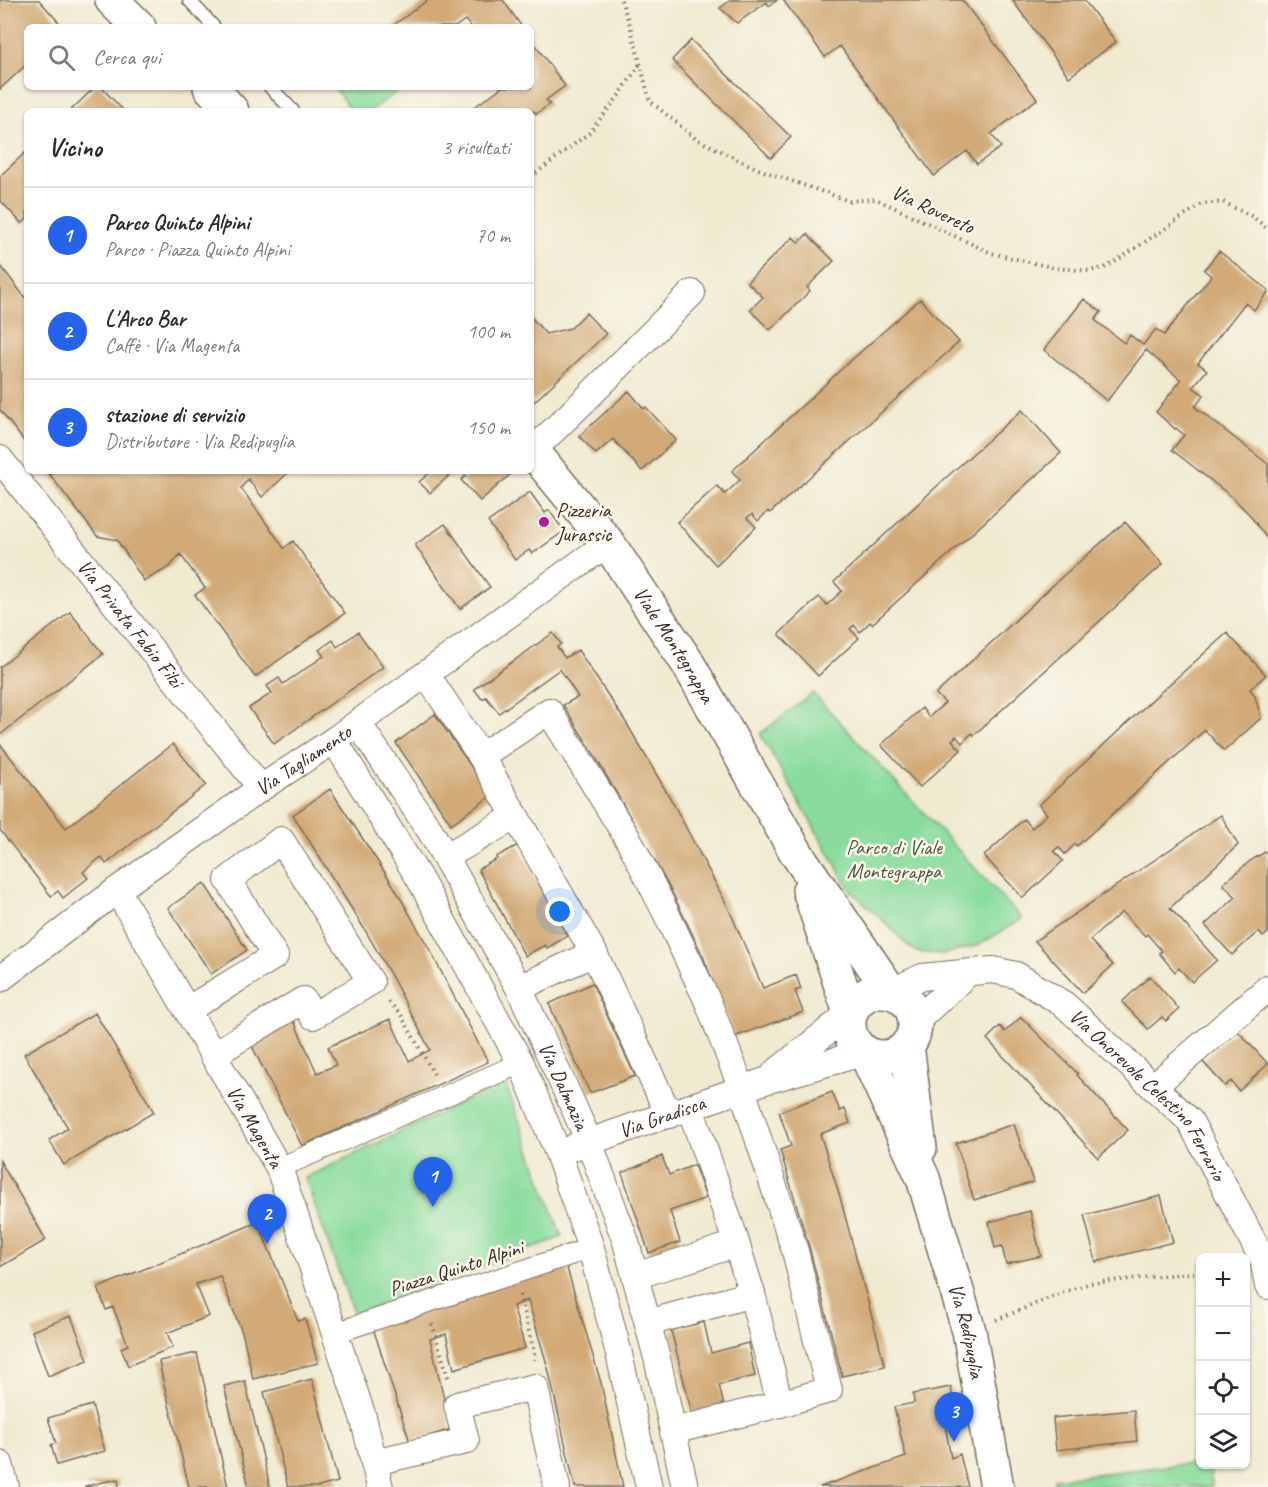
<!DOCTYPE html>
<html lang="it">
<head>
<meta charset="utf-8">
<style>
	:root { --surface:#fff; --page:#f2f2f3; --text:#2b2b33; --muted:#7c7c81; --line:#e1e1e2; --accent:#2563eb }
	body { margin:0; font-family:Caveat,sans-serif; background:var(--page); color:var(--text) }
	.controls { position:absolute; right:18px; bottom:18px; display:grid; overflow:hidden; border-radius:9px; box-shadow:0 2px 4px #0004 }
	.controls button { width:54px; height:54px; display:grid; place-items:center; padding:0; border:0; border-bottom:2px solid var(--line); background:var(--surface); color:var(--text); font:30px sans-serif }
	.you { position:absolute; left:560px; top:912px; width:21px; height:21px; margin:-15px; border:4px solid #fff; border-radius:50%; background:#1a73e8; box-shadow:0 0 0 9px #1a73e833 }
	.badge { display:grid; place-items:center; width:39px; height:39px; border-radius:50%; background:var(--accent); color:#fff; font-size:20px; font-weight:700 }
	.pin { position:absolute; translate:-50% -50px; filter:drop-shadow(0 2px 3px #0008) }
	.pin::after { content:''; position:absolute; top:32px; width:21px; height:18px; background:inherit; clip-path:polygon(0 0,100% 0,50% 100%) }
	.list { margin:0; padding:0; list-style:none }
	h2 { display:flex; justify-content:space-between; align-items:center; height:78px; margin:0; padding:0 24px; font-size:26px }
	h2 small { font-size:20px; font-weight:400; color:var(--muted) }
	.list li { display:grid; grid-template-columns:39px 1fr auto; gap:18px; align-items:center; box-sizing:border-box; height:96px; padding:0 24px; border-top:2px solid var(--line) }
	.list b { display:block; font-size:22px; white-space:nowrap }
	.list p { margin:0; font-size:20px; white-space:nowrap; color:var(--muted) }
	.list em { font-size:20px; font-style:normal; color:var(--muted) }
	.icon { flex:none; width:33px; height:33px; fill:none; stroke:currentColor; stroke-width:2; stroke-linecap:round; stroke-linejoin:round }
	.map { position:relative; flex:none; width:1268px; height:1487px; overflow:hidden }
	.search { position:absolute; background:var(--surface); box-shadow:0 2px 4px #0004; left:24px; top:24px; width:510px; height:66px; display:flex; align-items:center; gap:15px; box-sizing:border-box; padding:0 21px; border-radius:9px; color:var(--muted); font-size:22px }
	.panel { position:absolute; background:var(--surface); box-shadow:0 2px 4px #0004; left:24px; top:108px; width:510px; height:366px; border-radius:9px }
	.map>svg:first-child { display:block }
	.green { fill:#89dc9d; stroke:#62835e; stroke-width:1.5 }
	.building { fill:#d2aa78 }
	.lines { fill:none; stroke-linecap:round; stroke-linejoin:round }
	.service-casing { stroke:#7a6d5d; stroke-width:15 }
	.pedestrian-casing { stroke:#7a6d5d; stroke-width:22 }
	.minor-casing { stroke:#7a6d5d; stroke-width:28 }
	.secondary-casing { stroke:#7a6d5d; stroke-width:36 }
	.path { stroke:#7a6d5d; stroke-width:4; stroke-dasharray:1.5 4.5; stroke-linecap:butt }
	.service { stroke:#fff; stroke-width:12 }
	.pedestrian { stroke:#fff; stroke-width:20 }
	.minor { stroke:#fff; stroke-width:26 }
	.secondary { stroke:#fff; stroke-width:33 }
	.poi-dot { fill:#b5179e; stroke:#fbf7ec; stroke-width:2 }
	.labels { text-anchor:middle; stroke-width:5; stroke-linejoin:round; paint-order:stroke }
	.street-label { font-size:21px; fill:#3b2a1e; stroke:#fbf7ec }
	.poi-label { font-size:21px; fill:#3b2a1e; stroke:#fbf7ec; text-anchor:start }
	.park-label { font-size:21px; fill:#4e563e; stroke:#fbf7ec }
</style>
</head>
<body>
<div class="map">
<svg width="1268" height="1487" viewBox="0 0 1268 1487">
	<rect width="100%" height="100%" fill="#fbf7ec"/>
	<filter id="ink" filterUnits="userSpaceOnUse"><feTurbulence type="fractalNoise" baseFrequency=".0167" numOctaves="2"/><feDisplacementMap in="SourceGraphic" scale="12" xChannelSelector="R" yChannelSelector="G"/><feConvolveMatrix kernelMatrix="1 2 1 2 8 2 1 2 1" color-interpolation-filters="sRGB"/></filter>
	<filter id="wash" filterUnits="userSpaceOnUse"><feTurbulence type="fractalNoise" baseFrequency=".008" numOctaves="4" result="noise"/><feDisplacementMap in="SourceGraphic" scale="24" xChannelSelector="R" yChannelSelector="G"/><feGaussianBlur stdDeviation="1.35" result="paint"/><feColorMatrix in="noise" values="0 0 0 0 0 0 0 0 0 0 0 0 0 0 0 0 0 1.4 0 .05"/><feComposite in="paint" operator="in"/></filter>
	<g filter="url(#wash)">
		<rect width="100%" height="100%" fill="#f0ead1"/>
		<path class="green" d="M334,87H395L398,91L370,111H351Z
			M813,693L1022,919L979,945L943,954L916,952L905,943L895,932L851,891L760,734Z
			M505,1082L562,1237L354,1315L305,1178Z
			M1200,1462V1464L1210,1465L1212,1487H1055L1054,1479Z"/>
		<g id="blocks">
			<path class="building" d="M0,0H39L63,27H27V64L0,89Z
				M428,0H503L522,27H471L465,20L455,27H391Z
				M731,0H777L769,6L767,2L737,23L720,8Z
				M783,0H962L1037,99L991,134L1001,147L977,164L967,151L934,176L840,46L825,57Z
				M1012,0H1084L1116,42L1069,77Z
				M531,39L565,86L546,100L550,104L536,114L534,111L531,113V111H469L502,87H531Z
				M691,40L791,137L771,158L672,60Z
				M95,87H101L124,111H70Z
				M27,151V219L22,224L0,200V176Z
				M807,234L834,261L807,287L810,291L770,330L750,310L763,297L747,282L793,237L799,243Z
				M1219,251L1268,290V292L1254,310L1245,303L1198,363L1207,370L1193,387L1204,395L1195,407L1268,464V540L1249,514L1232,497L1172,450L1184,435L1176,428L1175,429L1156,412L1181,380L1146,350L1107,401L1044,350L1084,299L1101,312L1095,320L1124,343L1130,335L1143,345L1156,329L1164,335L1211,276L1204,270Z
				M0,265L27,300V445L0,410Z
				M920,299L959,342L770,513L768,511L758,521L752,514L747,518L756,527L716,565L677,522L717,486L725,494L740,480L732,471L847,364Z
				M586,313L606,334L534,402L531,398V317L546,334L571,328Z
				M629,391L644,409L646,407L676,440L642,471L613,439L596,454L579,436Z
				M1022,410L1061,453L872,624L870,622L860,632L854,625L850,629L859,638L818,676L779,634L819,597L827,605L842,591L834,582L949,475Z
				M47,471H290L262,497L248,479L241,488L284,548L293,541L345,613L255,677L195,595L205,588L180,554L170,567L144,581L117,540L97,536Z
				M432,471H454L430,493L419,482Z
				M461,471H514L480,501L461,480L466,476Z
				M530,492L545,513L549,510L564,531L532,554L529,550L515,560L488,522Z
				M1125,522L1163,564L974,735L972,733L962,743L956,736L952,740L961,750L920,787L881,745L922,708L929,717L945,703L936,694L1064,575Z
				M445,524L490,587L460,609L415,545Z
				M70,612L103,654L0,735V667Z
				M358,632L383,667L274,744L249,708L272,693L267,686L279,678L283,684L324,656L319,650L333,640L337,647Z
				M553,633L561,644L557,647L565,658L578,650L627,724L673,803L728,907L763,988L796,975L801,989L795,991L803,1012L734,1037L703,956L672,892L636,827L592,751L563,705L578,697L560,669L499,713L486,697L482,699L474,689Z
				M1227,633L1266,675L1250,689L1255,696L1261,718L1224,751L1205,730L1077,846L1075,844L1065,854L1058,847L1054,851L1063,861L1023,898L984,856L1024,819L1032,828L1047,814L1039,805L1154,698Z
				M435,714L491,796L451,824L396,743Z
				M0,744L66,828L173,744L206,785L106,864L101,857L83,872L88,878L63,898L58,891L51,896L0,830Z
				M330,789L393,885L431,952L488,1062L302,1146L250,1042L294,1021L317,1073L336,1065L328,1047L390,1019L409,1061L430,1050L393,979L365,930L293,815Z
				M1221,815L1238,845L1170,908L1217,960L1192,982L1179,968L1175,972L1159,953L1162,951L1147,934L1145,936L1122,912L1090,940L1113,965L1083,993L1035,941Z
				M518,845L568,936L547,948L545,945L525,956L478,869L497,859L496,857Z
				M1265,852L1268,855V933L1263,937L1259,931L1232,955L1205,925L1236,897L1223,884L1250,861Z
				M204,883L247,950L211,974L168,908Z
				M1150,976L1179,1009L1166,1021L1162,1017L1148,1029L1122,1002Z
				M592,983L635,1076L590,1093L549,1004Z
				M95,1013L154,1112L64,1165L49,1140L68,1128L24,1054Z
				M1021,1017L1078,1074L1077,1075L1128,1130L1098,1158L987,1039L1000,1026L1005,1032Z
				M1236,1029L1268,1064L1239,1091L1231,1081L1225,1086L1202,1061Z
				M832,1092L840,1111L845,1109L850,1123L820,1134L840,1197L885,1366L842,1376L810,1250L780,1150L791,1146L779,1112Z
				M1014,1124L1033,1182L974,1200L956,1143Z
				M662,1156L669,1175L694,1165L706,1198L670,1211L680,1242L649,1253L622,1173Z
				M0,1161L46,1240L0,1267Z
				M1161,1196L1173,1242L1096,1262L1084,1215Z
				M1030,1211L1041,1256L1006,1264L1002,1246L995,1248L989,1222Z
				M258,1222L298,1321L305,1319L318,1363L253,1379L243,1335L220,1276L196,1284L209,1316L167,1333L173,1347L128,1366L121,1348L128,1345L113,1307L106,1310L98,1288Z
				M566,1265L601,1383L623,1487H575L548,1368L528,1300L513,1306L525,1348L454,1369L446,1334L430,1339L451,1429L410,1442L373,1328Z
				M71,1316L88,1360L48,1376L32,1331Z
				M704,1322L711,1353L748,1343L755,1376L719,1385L724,1406L692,1413L671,1330Z
				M197,1353L228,1487H189L162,1376L159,1361Z
				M312,1379L338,1482L318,1487H288L264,1392Z
				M245,1381L270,1487H249L224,1386Z
				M951,1387L956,1422L945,1425L951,1458L960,1454L968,1487H820L906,1457L894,1407L914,1403L913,1394Z
				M92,1405L105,1451L57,1465L51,1445L56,1443L48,1418Z
				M1134,1410L1137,1441L1056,1450L1053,1418Z
				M118,1479L119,1487H85V1486Z"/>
		</g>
	</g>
	<g filter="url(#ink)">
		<use href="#blocks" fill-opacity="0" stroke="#7a6d5d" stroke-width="1.5"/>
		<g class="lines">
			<g class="service-casing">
				<path id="service" d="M189,0L214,27
					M270,87L293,111"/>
			</g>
			<g class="pedestrian-casing">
				<path id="pedestrian" d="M279,1168L521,1063
					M335,1333L591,1248"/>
			</g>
			<g class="minor-casing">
				<g id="minor">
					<path d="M532,451L585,400L692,293"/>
					<path id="s1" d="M0,459L261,788"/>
					<path d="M426,674L481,756L594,953L519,988"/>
					<path id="s2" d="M358,723L431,832L519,988L574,1108L589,1142L626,1242L658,1362L685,1487"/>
					<path d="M334,740L419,878L521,1063L558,1153L591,1248L619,1354L649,1487"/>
					<path d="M481,756L549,711L631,844L665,911L708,1002L742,1089L795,1251L829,1390L780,1404L752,1294L734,1236L690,1107"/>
					<path d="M445,857L516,816"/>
					<path id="s3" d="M117,890L279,1168L363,1417L380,1487"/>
					<path d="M594,953L669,1115"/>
					<path id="s4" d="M0,979L117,890L261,788L334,740L608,543"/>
					<path id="s5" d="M891,992L922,977L993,970L1016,975L1065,1005L1190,1121L1263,1260L1268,1286"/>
					<path d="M187,1010L275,956L228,880L281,840L371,982L313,1016L303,1000L213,1055"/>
					<path d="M915,1022L968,973"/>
					<path d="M775,1073L850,1013"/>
					<path d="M1153,1087L1268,988"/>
					<path id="s6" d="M574,1147L765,1081L865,1052"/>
					<path d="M635,1276L736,1244"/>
					<path d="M648,1323L752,1294"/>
					<path d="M673,1431L780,1404"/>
					<path d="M374,1462L466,1441L457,1405L535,1387L557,1487"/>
					<path d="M0,1464L6,1487"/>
				</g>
			</g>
			<g class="secondary-casing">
				<g id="secondary">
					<path d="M112,0L139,27"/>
					<path d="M210,87L232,111"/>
					<path id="s7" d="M531,449L608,543L687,662L797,854L891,992"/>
					<path d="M809,890L850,1013"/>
					<circle cx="882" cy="1024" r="33"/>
					<path d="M907,1045L920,1148"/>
					<path id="s8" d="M865,1052L923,1178L969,1331L997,1487"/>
				</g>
			</g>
			<path class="path" d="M621,0L630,25L650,101L696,139L758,169L849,201L876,199L991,253L1055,268L1090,271L1107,267L1202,204L1223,202L1253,217L1268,229
				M531,177L589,133L618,97L640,64
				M389,1002L401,1015L434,1074
				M520,1295L534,1352V1360
				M996,1320L1064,1292L1091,1283L1200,1272
				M432,1324L449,1380"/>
			<use href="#service" class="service"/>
			<use href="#pedestrian" class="pedestrian"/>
			<use href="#minor" class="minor"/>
			<use href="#secondary" class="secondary"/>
		</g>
	</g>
	<circle class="poi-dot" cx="544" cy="522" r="6"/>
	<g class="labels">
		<g class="street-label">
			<text transform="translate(933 209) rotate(25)" y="7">Via Rovereto</text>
			<text dy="7" stroke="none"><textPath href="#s1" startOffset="210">Via Privata Fabio Filzi</textPath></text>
			<text dy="7" stroke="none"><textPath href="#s7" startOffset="243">Viale Montegrappa</textPath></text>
			<text dy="7" stroke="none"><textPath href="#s4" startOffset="374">Via Tagliamento</textPath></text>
			<text dy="7" stroke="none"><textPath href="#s2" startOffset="418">Via Dalmazia</textPath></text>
			<text dy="7" stroke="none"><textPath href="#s5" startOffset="310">Via Onorevole Celestino Ferrario</textPath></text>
			<text dy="7" stroke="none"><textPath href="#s6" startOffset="93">Via Gradisca</textPath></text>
			<text dy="7" stroke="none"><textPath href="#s3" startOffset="274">Via Magenta</textPath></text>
			<text transform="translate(456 1268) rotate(-18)" y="7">Piazza Quinto Alpini</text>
			<text dy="7" stroke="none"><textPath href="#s8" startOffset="298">Via Redipuglia</textPath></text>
		</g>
		<g class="poi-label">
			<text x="556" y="517">Pizzeria<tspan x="556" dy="24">Jurassic</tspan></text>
		</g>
		<g class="park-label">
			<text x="894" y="854">Parco di Viale<tspan x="894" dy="24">Montegrappa</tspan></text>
		</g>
	</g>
</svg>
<div class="controls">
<button>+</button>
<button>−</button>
<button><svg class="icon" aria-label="locate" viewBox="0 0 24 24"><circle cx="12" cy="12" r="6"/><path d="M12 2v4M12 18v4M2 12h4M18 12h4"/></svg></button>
<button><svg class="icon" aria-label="layers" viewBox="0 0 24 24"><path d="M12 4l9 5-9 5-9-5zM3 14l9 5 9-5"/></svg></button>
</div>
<div class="you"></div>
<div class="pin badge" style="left:433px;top:1207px">1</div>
<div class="pin badge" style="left:267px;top:1244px">2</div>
<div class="pin badge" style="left:954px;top:1442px">3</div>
<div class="search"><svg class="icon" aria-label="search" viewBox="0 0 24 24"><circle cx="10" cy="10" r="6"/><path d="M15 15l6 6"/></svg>Cerca qui</div>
<section class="panel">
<h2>Vicino<small>3 risultati</small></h2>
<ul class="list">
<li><span class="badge">1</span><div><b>Parco Quinto Alpini</b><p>Parco · Piazza Quinto Alpini</p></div><em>70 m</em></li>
<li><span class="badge">2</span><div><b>L'Arco Bar</b><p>Caffè · Via Magenta</p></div><em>100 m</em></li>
<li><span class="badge">3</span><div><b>stazione di servizio</b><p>Distributore · Via Redipuglia</p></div><em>150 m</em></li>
</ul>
</section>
</div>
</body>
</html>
